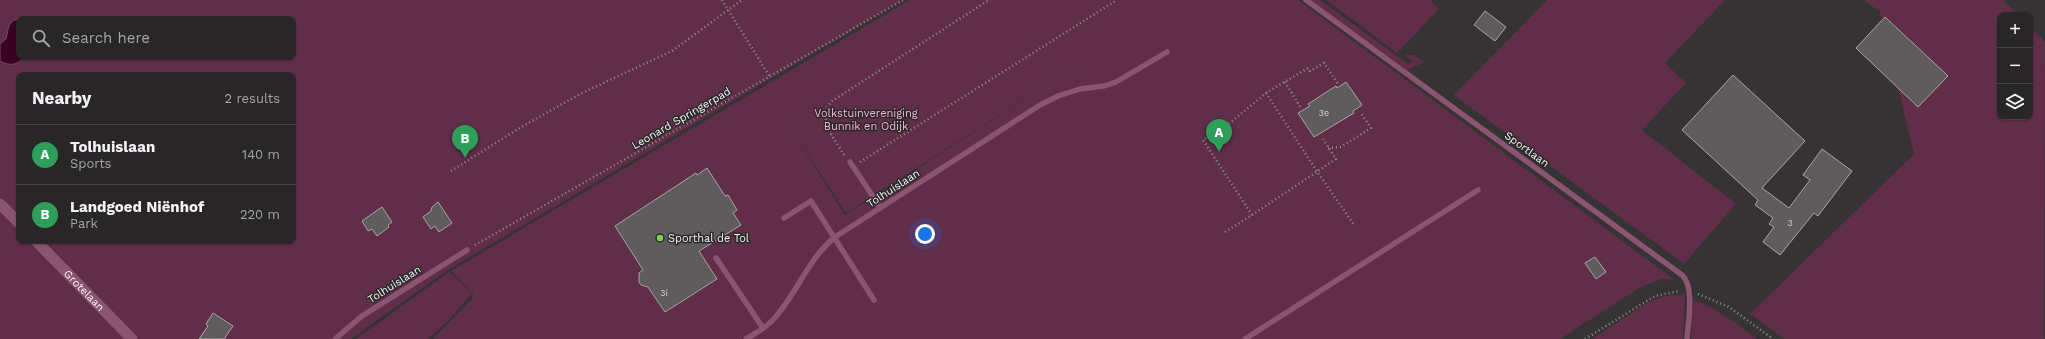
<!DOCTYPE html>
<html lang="en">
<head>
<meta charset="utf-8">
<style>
	:root { --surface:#282627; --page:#343233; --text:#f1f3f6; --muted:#a5a5a7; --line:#444344; --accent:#8c9099 }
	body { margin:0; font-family:"Work Sans",sans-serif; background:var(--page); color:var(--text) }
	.controls { position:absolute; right:12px; top:12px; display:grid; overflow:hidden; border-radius:8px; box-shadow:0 1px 3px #0004 }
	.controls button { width:36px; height:36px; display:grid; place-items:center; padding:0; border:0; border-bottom:1px solid var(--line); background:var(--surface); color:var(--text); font:20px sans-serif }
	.you { position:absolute; left:925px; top:234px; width:14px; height:14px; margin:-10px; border:3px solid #fff; border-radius:50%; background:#1a73e8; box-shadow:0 0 0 6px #1a73e833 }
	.badge { display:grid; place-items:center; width:26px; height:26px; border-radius:50%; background:var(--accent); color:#fff; font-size:13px; font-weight:700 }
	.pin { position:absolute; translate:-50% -33px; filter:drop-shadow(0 1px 2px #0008) }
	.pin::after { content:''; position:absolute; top:21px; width:14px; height:12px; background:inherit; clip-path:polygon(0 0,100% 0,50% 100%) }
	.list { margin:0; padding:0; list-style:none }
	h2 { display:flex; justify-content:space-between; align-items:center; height:52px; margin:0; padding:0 16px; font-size:17px }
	h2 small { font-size:13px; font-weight:400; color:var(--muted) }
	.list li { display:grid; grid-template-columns:26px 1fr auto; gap:12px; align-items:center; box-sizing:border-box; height:60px; padding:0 16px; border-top:1px solid var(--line) }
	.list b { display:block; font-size:15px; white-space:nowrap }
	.list p { margin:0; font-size:13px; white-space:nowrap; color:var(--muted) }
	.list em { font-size:13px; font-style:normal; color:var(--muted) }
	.icon { flex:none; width:22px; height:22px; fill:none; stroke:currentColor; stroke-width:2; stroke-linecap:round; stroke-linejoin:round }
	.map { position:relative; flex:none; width:2045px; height:339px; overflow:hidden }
	.search { position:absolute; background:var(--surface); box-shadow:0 1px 3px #0004; left:16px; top:16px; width:280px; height:44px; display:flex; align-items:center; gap:10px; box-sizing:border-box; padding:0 14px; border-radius:8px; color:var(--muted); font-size:15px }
	.panel { position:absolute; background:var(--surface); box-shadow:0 1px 3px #0004; left:16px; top:72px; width:280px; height:172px; border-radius:8px }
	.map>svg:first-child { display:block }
	.green { fill:#612e4a; fill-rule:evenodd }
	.water { fill:#3b0026; stroke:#734964 }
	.building { fill:#5f5c5e; stroke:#a8a5a7 }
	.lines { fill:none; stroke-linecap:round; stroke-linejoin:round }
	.path { stroke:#918f90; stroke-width:2.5; stroke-dasharray:1 3; stroke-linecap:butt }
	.lane { stroke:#8b5471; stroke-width:5.5 }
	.street { stroke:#8b5471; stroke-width:11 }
	.poi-dot { fill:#7bd156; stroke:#2b292a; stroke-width:1.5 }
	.labels { text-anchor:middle; stroke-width:3; stroke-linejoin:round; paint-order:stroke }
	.number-label { font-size:9px; fill:#d0cecf }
	.park-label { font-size:11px; fill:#fbb4d8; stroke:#2b292a }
	.street-label { font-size:11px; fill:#f6f4f5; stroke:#2b292a }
	.poi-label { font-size:11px; fill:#f6f4f5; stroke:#2b292a; text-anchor:start }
</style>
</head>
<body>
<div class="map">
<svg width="2045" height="339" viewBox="0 0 2045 339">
	<rect width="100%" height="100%" fill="#353334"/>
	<path class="green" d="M0,0H903L446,271L351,339H0ZM19,19H293V57H19ZM19,75H293V241H19Z
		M910,0H1298L1675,280L1661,279L1639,288L1560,339H433L472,299L473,293L451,271ZM1078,65L845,215L787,123L846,213Z
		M1310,0H1320L1408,64L1412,61L1405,55H1413L1424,62L1407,70Z
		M1326,0H1430L1439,9L1397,53Z
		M1547,0H1725L1665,63L1686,83L1642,130L1736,204L1684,264L1454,95Z
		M1864,0H2003L2018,15H2000V117H2030V27L2045,42L2044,339H1785L1750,314L1914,154L1880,12Z
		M449,272L472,293L450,319L428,339H356Z
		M1685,294L1683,339H1592L1649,302L1666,296Z
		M1694,300C1718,308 1737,325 1757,339H1691L1692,309Z"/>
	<path class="water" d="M14,20H17L19,22V57H24C17,66 9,66 0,61V44L6,39L9,25Z"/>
	<path class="building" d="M1485,11L1506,27L1495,41L1474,25Z
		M1885,17L1948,76L1918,107L1856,48Z
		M1733,75L1805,141L1762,188L1789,208L1810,180L1803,175L1822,149L1852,171L1818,216L1814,213L1780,255L1763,242L1774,227L1769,224L1773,218L1755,205L1758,200L1682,130Z
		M1346,82L1362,105L1353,111L1354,113L1314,137L1298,113L1310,106L1308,104L1336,86L1337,88Z
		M707,168L725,196L728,195L737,210L733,213L741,225L699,251L717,279L665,312L648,287L641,285L639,282V273L643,270L615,226L696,173L697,175Z
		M438,202L452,223L439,232L435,226L431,229L423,217L431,211L432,207Z
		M382,207L392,222L388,225L389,227L377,236L372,229L368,231L362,221Z
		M1595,257L1606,272L1596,279L1585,263Z
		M213,313L233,326L224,339H199L208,326L206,324Z"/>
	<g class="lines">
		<path class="path" d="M722,0L770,77
			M1285,82L1301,108
			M1266,93L1318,173L1355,226
			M1328,148L1341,147L1371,128L1360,112
			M844,155C834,138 816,118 832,101L989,0
			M860,162L1117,0
			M451,171L518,129L580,94L672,51L742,0
			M1252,215L1336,159L1323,139
			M1225,232L1252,215L1203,140L1230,123L1266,93L1308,68L1310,71L1324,63L1338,84
			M475,245L903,0
			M1698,294L1729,307L1773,339
			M1585,339L1655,296L1680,291"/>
		<path class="lane" d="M1306,0L1682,275C1695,287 1688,321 1687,339
			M850,162L880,207
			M784,218L811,201L874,300
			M716,258L763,328
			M335,339L362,316L467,250
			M746,339C758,332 770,325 778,314C798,290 810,257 835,237L1040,105L1058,96L1080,89L1104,86L1116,82L1167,52
			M1245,339L1478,190"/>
		<g class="street">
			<path d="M0,204L19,223"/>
			<path id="s1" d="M36,241L132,339"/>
		</g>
	</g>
	<circle class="poi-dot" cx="660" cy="238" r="4"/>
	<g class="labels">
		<g class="number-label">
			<text x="1324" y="116">3e</text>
			<text x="1790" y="226">3</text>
			<text x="664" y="296">3i</text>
		</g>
		<g class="park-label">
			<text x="866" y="117">Volkstuinvereniging<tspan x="866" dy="13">Bunnik en Odijk</tspan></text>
		</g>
		<g class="street-label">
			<text transform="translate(681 118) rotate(-30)" y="4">Leonard Springerpad</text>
			<text transform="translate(1527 149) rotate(36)" y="4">Sportlaan</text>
			<text transform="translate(893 188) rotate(-33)" y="4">Tolhuislaan</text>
			<text transform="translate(394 284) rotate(-32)" y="4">Tolhuislaan</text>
			<text dy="4" stroke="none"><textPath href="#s1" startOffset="69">Grotelaan</textPath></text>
		</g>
		<g class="poi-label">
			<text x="668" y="242">Sporthal de Tol</text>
		</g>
	</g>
</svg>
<div class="controls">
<button>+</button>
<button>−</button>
<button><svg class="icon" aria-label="layers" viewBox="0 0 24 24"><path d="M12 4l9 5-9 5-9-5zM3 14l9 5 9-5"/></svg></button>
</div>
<div class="you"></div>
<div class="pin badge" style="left:1219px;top:152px;background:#2e9e5b">A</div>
<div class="pin badge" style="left:465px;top:158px;background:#2e9e5b">B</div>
<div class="search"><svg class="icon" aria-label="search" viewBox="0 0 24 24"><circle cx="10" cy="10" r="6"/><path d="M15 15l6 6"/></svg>Search here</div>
<section class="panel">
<h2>Nearby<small>2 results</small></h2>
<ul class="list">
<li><span class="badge" style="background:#2e9e5b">A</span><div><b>Tolhuislaan</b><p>Sports</p></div><em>140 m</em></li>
<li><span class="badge" style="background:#2e9e5b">B</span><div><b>Landgoed Niënhof</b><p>Park</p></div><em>220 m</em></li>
</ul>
</section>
</div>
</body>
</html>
